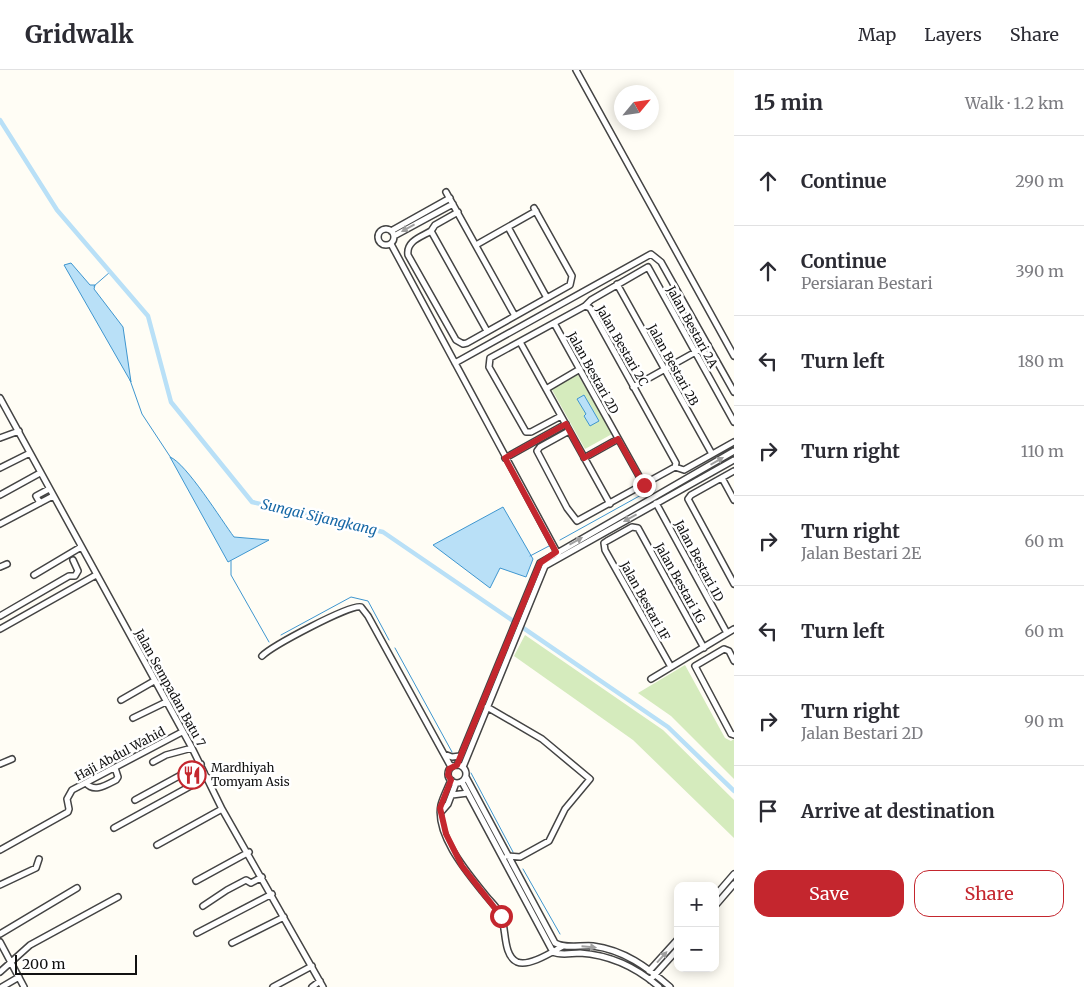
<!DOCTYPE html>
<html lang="en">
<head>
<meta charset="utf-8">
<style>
	:root { --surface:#fff; --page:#f7f7f7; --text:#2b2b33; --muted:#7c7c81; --line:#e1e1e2; --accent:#c4262e }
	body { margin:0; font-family:Merriweather,serif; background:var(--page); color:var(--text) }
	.controls { position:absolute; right:15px; bottom:15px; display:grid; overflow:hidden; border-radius:10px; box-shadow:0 2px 12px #0003 }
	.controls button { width:45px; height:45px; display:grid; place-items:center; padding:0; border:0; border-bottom:1px solid var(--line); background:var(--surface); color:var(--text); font:25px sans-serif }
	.compass { position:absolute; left:614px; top:15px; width:45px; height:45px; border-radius:50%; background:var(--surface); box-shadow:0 2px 12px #0003; rotate:61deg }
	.scale { position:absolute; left:15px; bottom:12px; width:122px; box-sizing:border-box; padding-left:5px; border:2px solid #111; border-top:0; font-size:14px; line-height:18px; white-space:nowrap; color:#111; -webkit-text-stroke:4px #fff; paint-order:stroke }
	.stop { position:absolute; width:15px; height:15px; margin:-11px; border:4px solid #c4262e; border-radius:50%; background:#fff }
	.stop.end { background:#c4262e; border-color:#fff; box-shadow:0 1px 5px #0008 }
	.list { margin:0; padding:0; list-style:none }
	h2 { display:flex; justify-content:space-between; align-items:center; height:65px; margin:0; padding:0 20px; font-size:21px }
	h2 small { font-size:16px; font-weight:400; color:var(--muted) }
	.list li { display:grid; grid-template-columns:32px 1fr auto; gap:15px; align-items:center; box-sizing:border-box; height:90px; padding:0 20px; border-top:1px solid var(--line) }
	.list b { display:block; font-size:19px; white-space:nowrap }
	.list p { margin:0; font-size:16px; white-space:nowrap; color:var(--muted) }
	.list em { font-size:16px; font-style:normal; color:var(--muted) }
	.actions { display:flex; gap:10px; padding:15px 20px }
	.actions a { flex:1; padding:11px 0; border:1px solid var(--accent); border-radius:15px; text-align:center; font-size:18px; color:var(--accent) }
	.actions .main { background:var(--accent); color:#fff }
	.icon { flex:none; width:28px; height:28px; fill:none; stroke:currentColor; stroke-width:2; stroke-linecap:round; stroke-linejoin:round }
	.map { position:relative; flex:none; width:734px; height:917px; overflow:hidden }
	header { display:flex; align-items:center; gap:30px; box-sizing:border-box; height:70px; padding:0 25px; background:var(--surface); border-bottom:1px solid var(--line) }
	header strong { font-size:24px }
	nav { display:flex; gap:28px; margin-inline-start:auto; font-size:18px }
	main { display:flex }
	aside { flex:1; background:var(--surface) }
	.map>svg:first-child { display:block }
	.green { fill:#d5ebbd }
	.water { fill:#b9e0f7; stroke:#3f96cf }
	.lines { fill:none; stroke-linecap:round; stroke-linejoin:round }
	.stream { stroke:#3f96cf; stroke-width:1 }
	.canal { stroke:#b9e0f7; stroke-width:4.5 }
	.minor-casing { stroke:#444; stroke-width:8 }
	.minor { stroke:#fff; stroke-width:5 }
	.oneway { fill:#a0a0a0 }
	.route { stroke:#c4262e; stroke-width:6 }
	.labels { text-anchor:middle; stroke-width:5; stroke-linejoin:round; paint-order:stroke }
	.street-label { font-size:12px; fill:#111; stroke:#fff }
	.poi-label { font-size:12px; fill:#111; stroke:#fff; text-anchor:start }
	.water-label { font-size:14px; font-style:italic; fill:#1768a6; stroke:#fff }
</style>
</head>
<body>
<header>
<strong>Gridwalk</strong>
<nav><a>Map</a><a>Layers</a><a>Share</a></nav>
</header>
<main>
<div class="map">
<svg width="734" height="917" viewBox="0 0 734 917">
	<rect width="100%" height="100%" fill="#fffdf5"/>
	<path class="green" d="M577,303L612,364L585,379L551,318Z
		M525,565L663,660L734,730V768L633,670L514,586Z
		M685,595L725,668L731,671L734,669V709L671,646L638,623Z"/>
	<path class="water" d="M71,193L90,215H95L94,219L123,257L131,312L64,195Z
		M584,325L599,351L590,356L584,346L586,344L577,329Z
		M170,387C186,393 222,451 234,467L269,470L228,492Z
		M503,437L533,489L526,507L500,498L490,518L433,475Z"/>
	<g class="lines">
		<path class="stream" d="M94,216L110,202
			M130,310L142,344L171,388
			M560,470L652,419L655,420
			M530,486L549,476
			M231,491V505L269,572
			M281,565L351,527L368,531L389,570
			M395,578L452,682
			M471,703L513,782
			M523,799L560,864"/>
		<path class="canal" d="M0,50L57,140L148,246L171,332L252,432L383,462L668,657L734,721"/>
		<g class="minor-casing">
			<path id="minor" d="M576,0L734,286
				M446,122L515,246
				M458,142L435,155L431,161L487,261
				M508,157L547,228
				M378 167a8 8 0 1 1 16 0a8 8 0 1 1-16 0Z
				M391,161L450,128
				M431,161C421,167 406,171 408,185L456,270L463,274L467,273L570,215L572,206L534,138
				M394,166L453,134
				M391,174L558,484
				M476,175L536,141
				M617,214L712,384
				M585,236L590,238L676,393L675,397
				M554,253L644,415
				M520,272L610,434
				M455,293L651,184L661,192L734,322
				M633,317L708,275
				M546,319L580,299
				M0,328L192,678L222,739L323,917
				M561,346L531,362H526L489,297L490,288L585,236L591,230L648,197L734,352
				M569,361L540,377L537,381L567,438L577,451L675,397
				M0,368L19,361
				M505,388L566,354
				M584,388L618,369
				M675,397L684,400L734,372
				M0,398L30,383
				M734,401L691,425L688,429L734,514
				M722,408L734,430
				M0,425L40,403
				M40,433L36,426L49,419
				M656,433L727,563
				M0,454L53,426
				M0,497L7,494
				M34,505L81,477
				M0,546L69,506H75L78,501L73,490
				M0,559L96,505
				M262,586C272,576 350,534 361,537L368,546L451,697
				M734,591L729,581L724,579L695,596L731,664L734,665
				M671,597L605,480L604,473L607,471L632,457L638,458L704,578
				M651,609L734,559
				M121,630L154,611
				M487,637L542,669L590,709L565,739L549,771L520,787L507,786
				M133,648L166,632
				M444,684L452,687L460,686
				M153,692L166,685L192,678
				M0,694L12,689
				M448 704a9 9 0 1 1 18 0a9 9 0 1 1-18 0Z
				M457,695L540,493L734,381
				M463,697L545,496L734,390
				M466,707L555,873C566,879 580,875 593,876C624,880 647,897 670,917
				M451,710C448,718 443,727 441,735C435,764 466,801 483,822C488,829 496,836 500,843C507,856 502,885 517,892C529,897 552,882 563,876
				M462,712L553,882C561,886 571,883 580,883C611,885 636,897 659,917
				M86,713C94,723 106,715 116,710L118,707L115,698
				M452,725L468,723
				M135,730L201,694
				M441,742L448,734L456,713
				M114,758L207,707
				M157,775L222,739
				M0,780L68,742L69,739L67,729L72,720L182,662
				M196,811L249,782
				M0,815L36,798L39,789
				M715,826L734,804
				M203,836L227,820L246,810L251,813L262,807
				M715,836L734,814
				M197,863L272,824
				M0,864L77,818
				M0,872L24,917
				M232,873L284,847
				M649,901L678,869
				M0,902L30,875L118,827
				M650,910L678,879
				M2,917L19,907
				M273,917L312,896
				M312,917L320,911"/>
		</g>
		<use href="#minor" class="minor"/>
	</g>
	<defs><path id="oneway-solid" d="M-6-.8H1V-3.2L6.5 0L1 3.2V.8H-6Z" transform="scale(1.25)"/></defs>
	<g class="oneway">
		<use href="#oneway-solid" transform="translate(408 158) rotate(151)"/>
		<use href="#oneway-solid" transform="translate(717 391) rotate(-30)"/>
		<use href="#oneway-solid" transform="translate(630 448) rotate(151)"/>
		<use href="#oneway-solid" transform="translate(576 471) rotate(-29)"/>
		<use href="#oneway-solid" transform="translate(589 877) rotate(5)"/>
		<use href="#oneway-solid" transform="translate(662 887) rotate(-48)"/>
	</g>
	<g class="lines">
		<path class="route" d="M501,846L462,796L446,764L440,738L451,710L448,705L449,699L457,695L540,493L556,482L505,388L566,354L584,388L618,369L644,415"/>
	</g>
	<defs>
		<g id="restaurant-ring" transform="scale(1.4375)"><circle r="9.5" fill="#fff" stroke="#c4262e" stroke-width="1.5"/><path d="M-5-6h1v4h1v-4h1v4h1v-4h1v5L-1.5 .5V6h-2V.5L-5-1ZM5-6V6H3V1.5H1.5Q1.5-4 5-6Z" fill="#c4262e"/></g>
	</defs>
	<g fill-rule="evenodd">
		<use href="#restaurant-ring" x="192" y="705"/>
	</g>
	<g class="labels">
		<g class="street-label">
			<text transform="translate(692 257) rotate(61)" y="4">Jalan Bestari 2A</text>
			<text transform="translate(622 276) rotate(60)" y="4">Jalan Bestari 2C</text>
			<text transform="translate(673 295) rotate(61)" y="4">Jalan Bestari 2B</text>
			<text transform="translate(593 303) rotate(61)" y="4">Jalan Bestari 2D</text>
			<text transform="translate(699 491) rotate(62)" y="4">Jalan Bestari 1D</text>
			<text transform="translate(680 513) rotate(61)" y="4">Jalan Bestari 1G</text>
			<text transform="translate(645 531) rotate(61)" y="4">Jalan Bestari 1F</text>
			<text transform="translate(170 618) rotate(61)" y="4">Jalan Sempadan Batu 7</text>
			<text transform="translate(120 684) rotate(-28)" y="4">Haji Abdul Wahid</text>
		</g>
		<g class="poi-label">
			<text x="211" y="702">Mardhiyah<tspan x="211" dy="14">Tomyam Asis</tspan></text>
		</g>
		<g class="water-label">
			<text transform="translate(319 447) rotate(13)" y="5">Sungai Sijangkang</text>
		</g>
	</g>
</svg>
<div class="controls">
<button>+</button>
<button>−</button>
</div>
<svg class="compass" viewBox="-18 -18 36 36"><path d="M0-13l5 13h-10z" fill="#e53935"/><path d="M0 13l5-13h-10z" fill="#7c7c81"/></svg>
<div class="scale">200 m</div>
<div class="stop" style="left:501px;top:846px"></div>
<div class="stop end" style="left:644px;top:415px"></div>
</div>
<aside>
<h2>15 min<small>Walk · 1.2 km</small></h2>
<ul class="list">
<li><svg class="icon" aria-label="ahead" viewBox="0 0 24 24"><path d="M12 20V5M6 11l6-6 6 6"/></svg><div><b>Continue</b></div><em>290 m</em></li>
<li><svg class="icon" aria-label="ahead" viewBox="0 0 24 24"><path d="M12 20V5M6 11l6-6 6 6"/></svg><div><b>Continue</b><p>Persiaran Bestari</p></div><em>390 m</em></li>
<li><svg class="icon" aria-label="left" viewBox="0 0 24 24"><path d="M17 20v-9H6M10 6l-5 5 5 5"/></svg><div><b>Turn left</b></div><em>180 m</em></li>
<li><svg class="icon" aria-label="right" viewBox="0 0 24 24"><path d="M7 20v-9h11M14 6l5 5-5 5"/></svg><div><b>Turn right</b></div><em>110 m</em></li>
<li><svg class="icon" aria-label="right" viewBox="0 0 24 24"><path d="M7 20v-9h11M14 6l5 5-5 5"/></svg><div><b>Turn right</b><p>Jalan Bestari 2E</p></div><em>60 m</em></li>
<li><svg class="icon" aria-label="left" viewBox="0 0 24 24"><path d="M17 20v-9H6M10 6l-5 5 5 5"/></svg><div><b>Turn left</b></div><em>60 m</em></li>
<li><svg class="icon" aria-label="right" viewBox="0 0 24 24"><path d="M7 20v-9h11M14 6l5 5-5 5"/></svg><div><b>Turn right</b><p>Jalan Bestari 2D</p></div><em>90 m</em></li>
<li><svg class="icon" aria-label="arrive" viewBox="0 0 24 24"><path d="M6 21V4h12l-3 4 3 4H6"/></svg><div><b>Arrive at destination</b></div></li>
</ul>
<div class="actions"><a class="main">Save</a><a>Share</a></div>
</aside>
</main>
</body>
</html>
